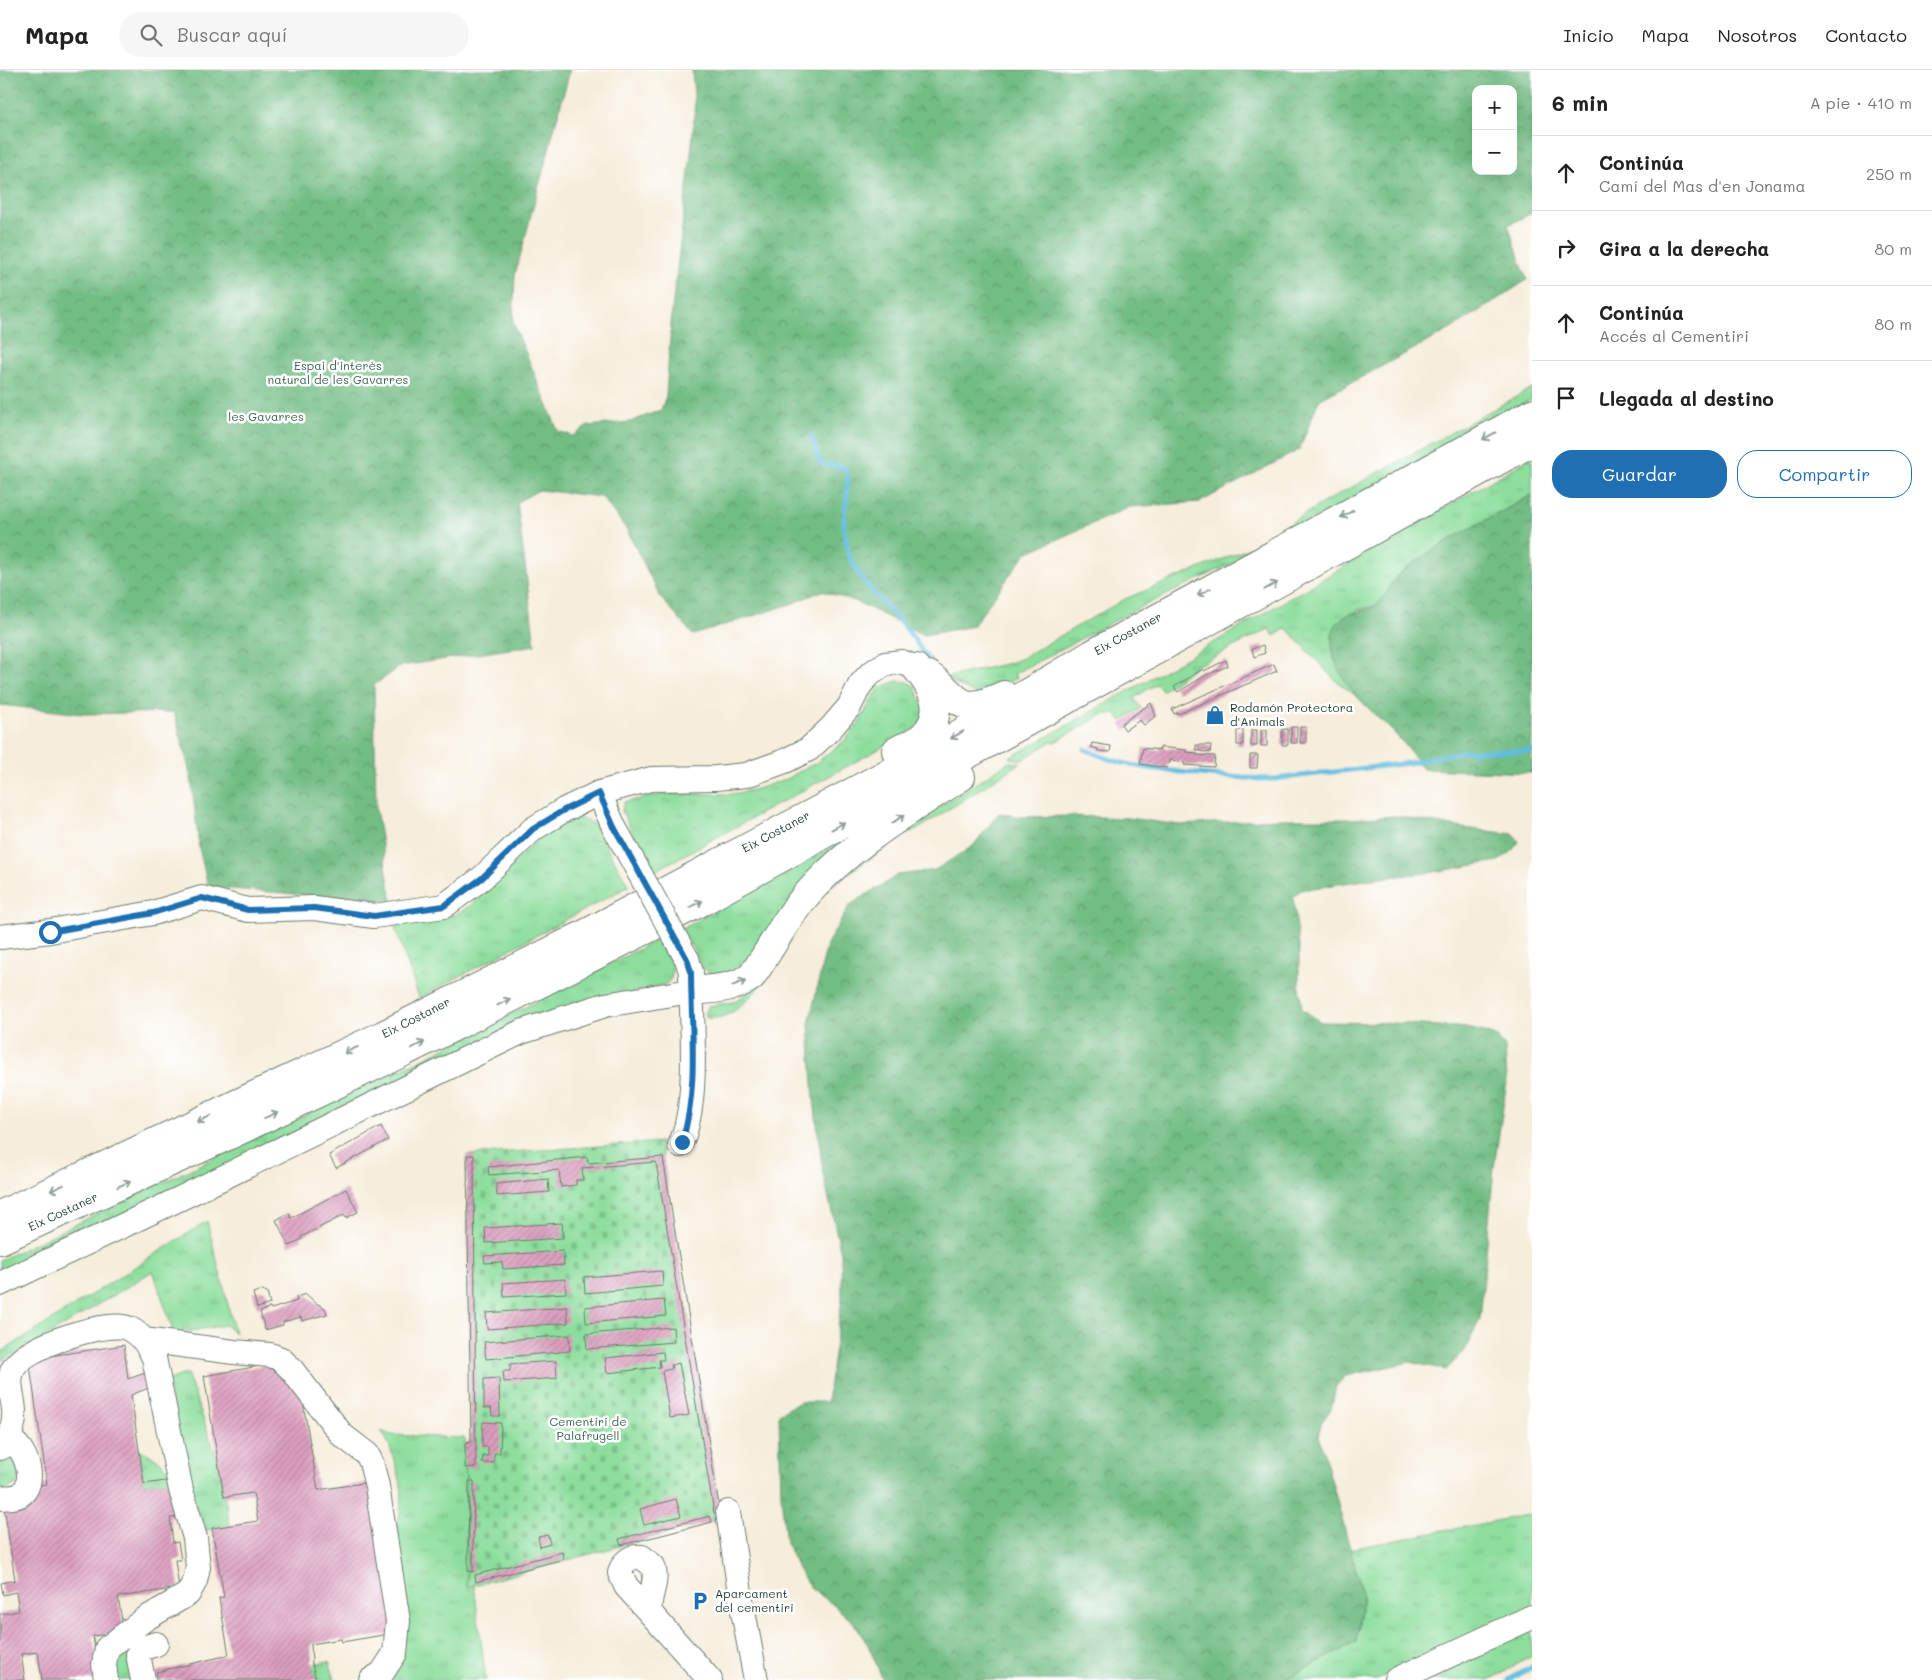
<!DOCTYPE html>
<html lang="es">
<head>
<meta charset="utf-8">
<style>
	:root { --surface:#fff; --page:#f6f6f6; --text:#222; --muted:#767676; --line:#e0e0e0; --accent:#1f6fb2 }
	body { margin:0; font-family:Mali,sans-serif; background:var(--page); color:var(--text) }
	.controls { position:absolute; right:15px; top:15px; display:grid; overflow:hidden; border-radius:10px; box-shadow:0 5px 20px #0002 }
	.controls button { width:45px; height:45px; display:grid; place-items:center; padding:0; border:0; border-bottom:1px solid var(--line); background:var(--surface); color:var(--text); font:25px sans-serif }
	.stop { position:absolute; width:15px; height:15px; margin:-11px; border:4px solid #1f6fb2; border-radius:50%; background:#fff }
	.stop.end { background:#1f6fb2; border-color:#fff; box-shadow:0 1px 5px #0008 }
	.list { margin:0; padding:0; list-style:none }
	h2 { display:flex; justify-content:space-between; align-items:center; height:65px; margin:0; padding:0 20px; font-size:21px }
	h2 small { font-size:16px; font-weight:400; color:var(--muted) }
	.list li { display:grid; grid-template-columns:32px 1fr auto; gap:15px; align-items:center; box-sizing:border-box; height:75px; padding:0 20px; border-top:1px solid var(--line) }
	.list b { display:block; font-size:19px; white-space:nowrap }
	.list p { margin:0; font-size:16px; white-space:nowrap; color:var(--muted) }
	.list em { font-size:16px; font-style:normal; color:var(--muted) }
	.actions { display:flex; gap:10px; padding:15px 20px }
	.actions a { flex:1; padding:11px 0; border:1px solid var(--accent); border-radius:20px; text-align:center; font-size:18px; color:var(--accent) }
	.actions .main { background:var(--accent); color:#fff }
	.icon { flex:none; width:28px; height:28px; fill:none; stroke:currentColor; stroke-width:2; stroke-linecap:round; stroke-linejoin:round }
	.map { position:relative; flex:none; width:1532px; height:1610px; overflow:hidden }
	header { display:flex; align-items:center; gap:30px; box-sizing:border-box; height:70px; padding:0 25px; background:var(--surface); border-bottom:1px solid var(--line) }
	header strong { font-size:24px }
	nav { display:flex; gap:28px; margin-inline-start:auto; font-size:18px }
	.search { width:350px; height:45px; background:var(--page); display:flex; align-items:center; gap:12px; box-sizing:border-box; padding:0 18px; border-radius:28px; color:var(--muted); font-size:19px }
	main { display:flex }
	aside { flex:1; background:var(--surface) }
	.map>svg:first-child { display:block }
	.grass { fill:url(#grass-tufts); stroke:#568e68 }
	.forest { fill:url(#forest-crowns); stroke:#487d5c; fill-rule:evenodd }
	.cemetery { fill:url(#cemetery-stones); stroke:#568e68 }
	.lines { fill:none; stroke-linecap:round; stroke-linejoin:round }
	.stream { stroke:#60bcde; stroke-width:5 }
	.building { fill:url(#building-hatch) }
	.minor-casing { stroke:#6a7b6e; stroke-width:26 }
	.highway-casing { stroke:#6a7b6e; stroke-width:30 }
	.minor { stroke:#fff; stroke-width:24 }
	.highway { stroke:#fff; stroke-width:28 }
	.minor-bridge-casing { stroke:#6a7b6e; stroke-width:26; stroke-linecap:butt }
	.minor-bridge { stroke:#fff; stroke-width:24 }
	.oneway { stroke:#8f9e9a }
	.route { stroke:#1f6fb2; stroke-width:6 }
	.labels { text-anchor:middle; stroke-width:5; stroke-linejoin:round; paint-order:stroke }
	.park-label { font-size:12px; fill:#3a654e; stroke:#fff }
	.street-label { font-size:12px; fill:#1f3d34; stroke:#fff }
	.poi-label { font-size:12px; fill:#1f3d34; stroke:#fff; text-anchor:start }
</style>
</head>
<body>
<header>
<strong>Mapa</strong>
<div class="search"><svg class="icon" aria-label="search" viewBox="0 0 24 24"><circle cx="10" cy="10" r="6"/><path d="M15 15l6 6"/></svg>Buscar aquí</div>
<nav><a>Inicio</a><a>Mapa</a><a>Nosotros</a><a>Contacto</a></nav>
</header>
<main>
<div class="map">
<svg width="1532" height="1610" viewBox="0 0 1532 1610">
	<defs>
		<pattern id="grass-tufts" width="24" height="20" patternUnits="userSpaceOnUse" patternTransform="scale(1.25)"><rect width="24" height="20" fill="#8dde9d"/><path d="M3 7l-1-3M5 7V3M7 7l1-3M15 17l-1-3M17 17v-4M19 17l1-3" fill="none" stroke="#79bf88"/></pattern>
		<pattern id="forest-crowns" width="20" height="18" patternUnits="userSpaceOnUse" patternTransform="scale(1.25)"><rect width="20" height="18" fill="#72bd84"/><path d="M2 6a3 3 0 1 1 6 0M12 15a3 3 0 1 1 6 0" fill="none" stroke="#5d9b6d"/></pattern>
		<pattern id="cemetery-stones" width="16" height="16" patternUnits="userSpaceOnUse" patternTransform="scale(1.25)"><rect width="16" height="16" fill="#8dde9d"/><path d="M2 7V4a2 2 0 0 1 4 0v3zM10 15v-3a2 2 0 0 1 4 0v3z" fill="#79bf88"/></pattern>
		<pattern id="building-hatch" width="6" height="6" patternUnits="userSpaceOnUse" patternTransform="scale(1.25)"><rect width="6" height="6" fill="#dd9fc0"/><path d="M-1 1l2-2M0 6l6-6M5 7l2-2" fill="none" stroke="#b3839d"/></pattern>
	</defs>
	<rect width="100%" height="100%" fill="#fff"/>
	<filter id="ink" filterUnits="userSpaceOnUse"><feTurbulence type="fractalNoise" baseFrequency=".02" numOctaves="2"/><feDisplacementMap in="SourceGraphic" scale="10" xChannelSelector="R" yChannelSelector="G"/><feConvolveMatrix kernelMatrix="1 2 1 2 8 2 1 2 1" color-interpolation-filters="sRGB"/></filter>
	<filter id="wash" filterUnits="userSpaceOnUse"><feTurbulence type="fractalNoise" baseFrequency=".0096" numOctaves="4" result="noise"/><feDisplacementMap in="SourceGraphic" scale="20" xChannelSelector="R" yChannelSelector="G"/><feGaussianBlur stdDeviation="1.12" result="paint"/><feColorMatrix in="noise" values="0 0 0 0 0 0 0 0 0 0 0 0 0 0 0 0 0 1.4 0 .05"/><feComposite in="paint" operator="in"/></filter>
	<g filter="url(#wash)">
		<rect width="100%" height="100%" fill="#f6edda"/>
		<path class="grass" d="M1532,318V329L1241,489L1137,539L1014,604L1017,608L979,626L944,608L1009,593L1022,588L1125,529L1252,477L1321,434Z
			M1532,387V425L1447,471L1404,500L1392,511L1386,525L1375,536L1357,540L1333,587L1339,599L1357,627L1334,609L1289,561L1285,559L1274,566L1269,559L1194,597L1162,621L1156,614L1134,628L1141,638L1122,651L1116,644H1104L1053,673L1052,671L1022,690L1009,688L1206,577Z
			M897,611L908,612L915,616L926,644L914,660L651,803L622,741L624,732L665,724H732L757,719L786,709L817,692L843,672L858,655L872,628L881,617Z
			M1009,692L1021,693L915,761L906,764L903,762L904,759Z
			M579,749L587,750L594,755L629,816L419,928L394,854C414,852 439,851 458,843C469,839 478,829 486,821C515,793 538,759 579,749Z
			M853,766L748,894L720,908L709,903L703,897L682,859Z
			M884,773H887V777C864,794 836,809 817,830C791,859 753,955 707,948L705,943L709,936L733,932L747,924L815,829Z
			M657,870C664,883 682,902 666,914L603,930L0,1207V1190L435,983Z
			M207,1151L235,1263L225,1255L174,1264L153,1201L34,1274L0,1291V1283Z
			M187,1303L218,1391L230,1456L206,1460L193,1429L167,1311Z
			M381,1361L391,1365L465,1368L467,1517L474,1515L486,1610H387L393,1466C404,1437 405,1419 394,1390C391,1380 388,1370 381,1361Z
			M139,1379C156,1388 165,1391 172,1410L144,1414Z
			M9,1382L23,1410L0,1423V1384Z
			M1532,1444V1537L1376,1610H1284L1356,1572L1363,1526L1349,1479Z
			M1532,1557V1586L1489,1610H1422Z
			M127,1584L134,1610H111C113,1596 116,1592 127,1584Z
			M329,1591L335,1610H316L312,1594Z"/>
		<path class="forest" d="M0,0H570L515,205L513,252L558,361L573,366L588,356L630,352L661,340L666,326L672,240L691,84L695,39L692,0H1532V143L1508,155L1527,210L1451,259L1319,330L1299,380L1200,432L1130,437L1026,483L973,556L924,565L855,531L822,521L791,534L693,565L661,528L627,460L602,427L539,420L517,432L535,575L401,596L374,615L376,739L392,832L208,817L199,777L191,707L174,642L83,644L0,635ZM1476,19H1513V101H1476Z
			M1532,425V703L1423,699C1415,688 1407,676 1397,666C1372,640 1336,615 1332,576C1331,565 1333,556 1341,549C1351,540 1367,542 1376,535C1389,525 1390,511 1404,500C1443,470 1490,449 1532,425Z
			M999,743L1022,747L1070,746L1128,748L1180,755L1277,749H1351L1396,746L1463,758L1513,764L1519,772L1510,783L1498,791L1434,802L1364,810L1301,820L1293,827L1299,875V916L1302,939L1321,952L1393,953L1469,958L1496,966L1505,977L1507,1010L1494,1097L1480,1249L1464,1282L1446,1300L1410,1292L1346,1306L1336,1316L1331,1339L1321,1353L1319,1365L1363,1526L1356,1572L1284,1610H883L868,1575L853,1552L831,1533L810,1517L798,1499L786,1473L781,1425L779,1344L800,1332H827L842,1229L841,1183L823,1103L814,1030L809,954L827,874L850,835L898,805L935,800L973,776Z"/>
		<path class="cemetery" d="M660,1072L721,1449L467,1517L465,1374L471,1371L467,1085Z"/>
		<g class="lines">
			<path class="stream" d="M811,365L820,392L826,395L844,397C852,409 843,441 844,458C847,510 884,528 912,566C919,575 922,583 930,590
				M1085,679C1118,696 1153,699 1190,703C1218,706 1246,709 1275,709L1409,693L1465,681H1532
				M1509,1610L1532,1597"/>
		</g>
		<g id="blocks">
			<path class="building" d="M1263,575L1265,583L1254,587L1252,579Z
				M1226,590L1228,596L1206,605L1178,622L1174,617L1203,599L1204,601Z
				M1274,594L1277,601L1178,644L1177,643L1174,644L1172,639Z
				M1151,633L1156,646L1144,655L1140,650L1125,660L1121,654Z
				M1291,657H1297V673H1291Z
				M1300,657H1306V673H1300Z
				M1282,659H1288V675H1282Z
				M1237,660H1243V675H1237Z
				M1251,660H1257V676H1251Z
				M1261,660H1267V676H1261Z
				M1092,673L1111,676L1110,682L1098,681V679L1091,677Z
				M1196,675H1211L1210,683L1196,680Z
				M1160,677L1186,680V682L1197,683V685L1215,686L1214,697L1184,695V692L1170,690V693H1168L1167,698L1140,694L1143,678L1160,680Z
				M1250,685H1258L1257,698H1250Z
				M381,1056L388,1070L336,1098L329,1085Z
				M467,1085H474L476,1397L465,1398V1374L471,1372Z
				M587,1087L588,1093L663,1087L720,1442L714,1443L656,1092L582,1098L583,1110H576V1115L561,1117L559,1100L489,1105L488,1097Z
				M548,1109L549,1122L497,1126L496,1114Z
				M346,1119L358,1142L346,1148L344,1145L301,1167L302,1169L289,1176L276,1150L289,1143L291,1148Z
				M562,1153L563,1168L486,1173L485,1158Z
				M563,1181L564,1195L503,1199L502,1192L485,1193L484,1186Z
				M662,1201L663,1216L585,1223L584,1207Z
				M565,1209L566,1223L504,1227L503,1213Z
				M262,1220L267,1222L270,1234L257,1238L253,1223Z
				M306,1224L316,1233L325,1238L327,1244L302,1251L301,1247L283,1252V1255L265,1260L260,1242L270,1237L271,1239L297,1231L296,1227Z
				M664,1230L666,1246L586,1253L585,1237Z
				M567,1237L568,1253L487,1259L486,1243Z
				M673,1257L674,1272L587,1279L586,1264Z
				M569,1265L570,1281L486,1289L484,1272Z
				M124,1275L128,1309L145,1303L151,1317L131,1325L144,1414L172,1410L177,1447L170,1448L173,1473L178,1472L181,1490H175L179,1518L118,1527L124,1562L93,1566L99,1610H42L38,1582L21,1584L25,1610H0V1544L19,1541L16,1522L3,1525L1,1513L15,1510L4,1436L27,1417L47,1414L29,1289Z
				M663,1282L664,1290H659L660,1297L607,1303L605,1288Z
				M556,1291L557,1308L504,1312L503,1301H510V1294Z
				M679,1293L689,1345L670,1348L662,1301L672,1299L671,1295Z
				M271,1294L300,1315L318,1420L370,1412L395,1563L342,1572L341,1569L311,1574L312,1594L316,1610H158L156,1602L229,1585L219,1528L224,1527L212,1458L258,1451L253,1423L224,1427L204,1306Z
				M499,1308L500,1346H492L491,1338H484V1309Z
				M483,1352L501,1353L500,1383H494V1393H482L483,1386H488V1377H482Z
				M469,1411H474L473,1502L468,1501Z
				M676,1429L681,1446L644,1455L640,1439Z
				M710,1446L712,1452L662,1465L621,1475L619,1469Z
				M548,1465L550,1474L540,1477L538,1467Z
				M562,1482L564,1489L476,1512L475,1505Z"/>
		</g>
	</g>
	<g filter="url(#ink)">
		<use href="#blocks" fill-opacity="0" stroke="#6a7b6e" stroke-width="1"/>
		<g class="lines">
			<g class="minor-casing">
				<path id="minor" d="M614,757L599,723L651,709L716,708L746,705L785,691L809,679L831,658L849,637L860,615L870,604L885,594L902,592L916,598
					M0,867L50,861L153,843L202,828L248,840L314,838L374,846L444,836L482,808L533,759L564,740L599,723
					M680,1075C700,1033 691,949 691,902L687,889
					M0,1214L179,1129L521,962L605,935L691,921
					M144,1270L234,1282L270,1285L281,1289L292,1300L342,1365L367,1384L371,1392L377,1416L398,1551L395,1583L382,1603L371,1610
					M7,1374C10,1366 13,1356 14,1348C16,1331 4,1311 15,1296C28,1276 109,1248 130,1259C142,1265 149,1276 154,1288L181,1420L195,1468L198,1497L195,1511L188,1524L145,1549L107,1578L104,1594L106,1610
					M0,1378L13,1372C27,1381 37,1414 20,1425C15,1428 6,1427 0,1428
					M728,1442L742,1536L756,1610
					M650,1543C647,1526 659,1513 653,1496L642,1487C631,1486 623,1491 620,1503L626,1516L710,1610
					M143,1610L138,1584L143,1578L156,1574
					M1396,1610L1532,1547"/>
			</g>
			<g class="highway-casing">
				<path id="highway" d="M928,605C963,628 955,647 1004,625
					M896,681C905,676 917,672 924,665C946,642 933,618 916,598
					M691,921C712,919 733,919 751,907C768,884 781,857 799,834C840,782 905,743 961,707
					M0,1145L383,965L581,866L939,676L1092,584L1532,343
					M0,1170L234,1063L406,981L703,831L1532,372"/>
			</g>
			<use href="#minor" class="minor"/>
			<use href="#highway" class="highway"/>
			<g class="minor-bridge-casing">
				<path id="minor-bridge" d="M614,757L687,889"/>
			</g>
			<use href="#minor-bridge" class="minor-bridge"/>
		</g>
		<defs><path id="oneway-shaft" d="M-6 0H5M1.5-3L5.5 0L1.5 3" fill="none" stroke-width="1.6" stroke-linecap="round" stroke-linejoin="round" transform="scale(1.25)"/></defs>
		<g class="oneway">
			<use href="#oneway-shaft" transform="translate(1489 366) rotate(151)"/>
			<use href="#oneway-shaft" transform="translate(1347 444) rotate(151)"/>
			<use href="#oneway-shaft" transform="translate(1271 516) rotate(-29)"/>
			<use href="#oneway-shaft" transform="translate(1204 522) rotate(151)"/>
			<use href="#oneway-shaft" transform="translate(957 665) rotate(149)"/>
			<use href="#oneway-shaft" transform="translate(898 749) rotate(-36)"/>
			<use href="#oneway-shaft" transform="translate(838 756) rotate(-29)"/>
			<use href="#oneway-shaft" transform="translate(696 834) rotate(-27)"/>
			<use href="#oneway-shaft" transform="translate(739 913) rotate(-22)"/>
			<use href="#oneway-shaft" transform="translate(504 932) rotate(-27)"/>
			<use href="#oneway-shaft" transform="translate(418 975) rotate(-27)"/>
			<use href="#oneway-shaft" transform="translate(351 980) rotate(155)"/>
			<use href="#oneway-shaft" transform="translate(271 1045) rotate(-25)"/>
			<use href="#oneway-shaft" transform="translate(204 1049) rotate(155)"/>
			<use href="#oneway-shaft" transform="translate(124 1114) rotate(-25)"/>
			<use href="#oneway-shaft" transform="translate(57 1118) rotate(155)"/>
		</g>
	</g>
	<g class="lines" filter="url(#ink)">
		<path class="route" d="M50,862L153,843L202,828L248,840L314,838L374,846L444,836L482,808L533,759L564,740L599,723L614,757L687,889L691,902C691,958 699,1017 682,1072"/>
	</g>
	<defs>
		<g id="shop-bare" transform="scale(1.5)"><path d="M-5-2.5h2.3a2.7 3.5 0 0 1 5.4 0H5L5.5 6h-11ZM-1.5-2.5h3a1.5 2.3 0 0 0-3 0Z" fill="#1f6fb2" stroke="#fff" stroke-width="2.5" paint-order="stroke"/></g>
		<g id="parking-bare" transform="scale(1.5)"><path d="M-3.5-5.5H1a3.5 3.5 0 0 1 0 7H-1V5.5H-3.5ZM-1-3.4V-.6H.8a1.4 1.4 0 0 0 0-2.8Z" fill="#1f6fb2" stroke="#fff" stroke-width="2.5" paint-order="stroke"/></g>
	</defs>
	<g fill-rule="evenodd">
		<use href="#shop-bare" x="1215" y="645"/>
		<use href="#parking-bare" x="700" y="1531"/>
	</g>
	<g class="labels">
		<g class="park-label">
			<text x="338" y="300">Espai d'interès<tspan x="338" dy="14">natural de les Gavarres</tspan></text>
			<text x="266" y="351">les Gavarres</text>
			<text x="588" y="1356">Cementiri de<tspan x="588" dy="14">Palafrugell</tspan></text>
		</g>
		<g class="street-label">
			<text transform="translate(1128 564) rotate(-29)" y="4">Eix Costaner</text>
			<text transform="translate(776 762) rotate(-28)" y="4">Eix Costaner</text>
			<text transform="translate(416 948) rotate(-27)" y="4">Eix Costaner</text>
			<text transform="translate(63 1142) rotate(-25)" y="4">Eix Costaner</text>
		</g>
		<g class="poi-label">
			<text x="1230" y="642">Rodamón Protectora<tspan x="1230" dy="14">d'Animals</tspan></text>
			<text x="715" y="1528">Aparcament<tspan x="715" dy="14">del cementiri</tspan></text>
		</g>
	</g>
</svg>
<div class="controls">
<button>+</button>
<button>−</button>
</div>
<div class="stop" style="left:50px;top:862px"></div>
<div class="stop end" style="left:682px;top:1072px"></div>
</div>
<aside>
<h2>6 min<small>A pie · 410 m</small></h2>
<ul class="list">
<li><svg class="icon" aria-label="ahead" viewBox="0 0 24 24"><path d="M12 20V5M6 11l6-6 6 6"/></svg><div><b>Continúa</b><p>Camí del Mas d'en Jonama</p></div><em>250 m</em></li>
<li><svg class="icon" aria-label="right" viewBox="0 0 24 24"><path d="M7 20v-9h11M14 6l5 5-5 5"/></svg><div><b>Gira a la derecha</b></div><em>80 m</em></li>
<li><svg class="icon" aria-label="ahead" viewBox="0 0 24 24"><path d="M12 20V5M6 11l6-6 6 6"/></svg><div><b>Continúa</b><p>Accés al Cementiri</p></div><em>80 m</em></li>
<li><svg class="icon" aria-label="arrive" viewBox="0 0 24 24"><path d="M6 21V4h12l-3 4 3 4H6"/></svg><div><b>Llegada al destino</b></div></li>
</ul>
<div class="actions"><a class="main">Guardar</a><a>Compartir</a></div>
</aside>
</main>
</body>
</html>
